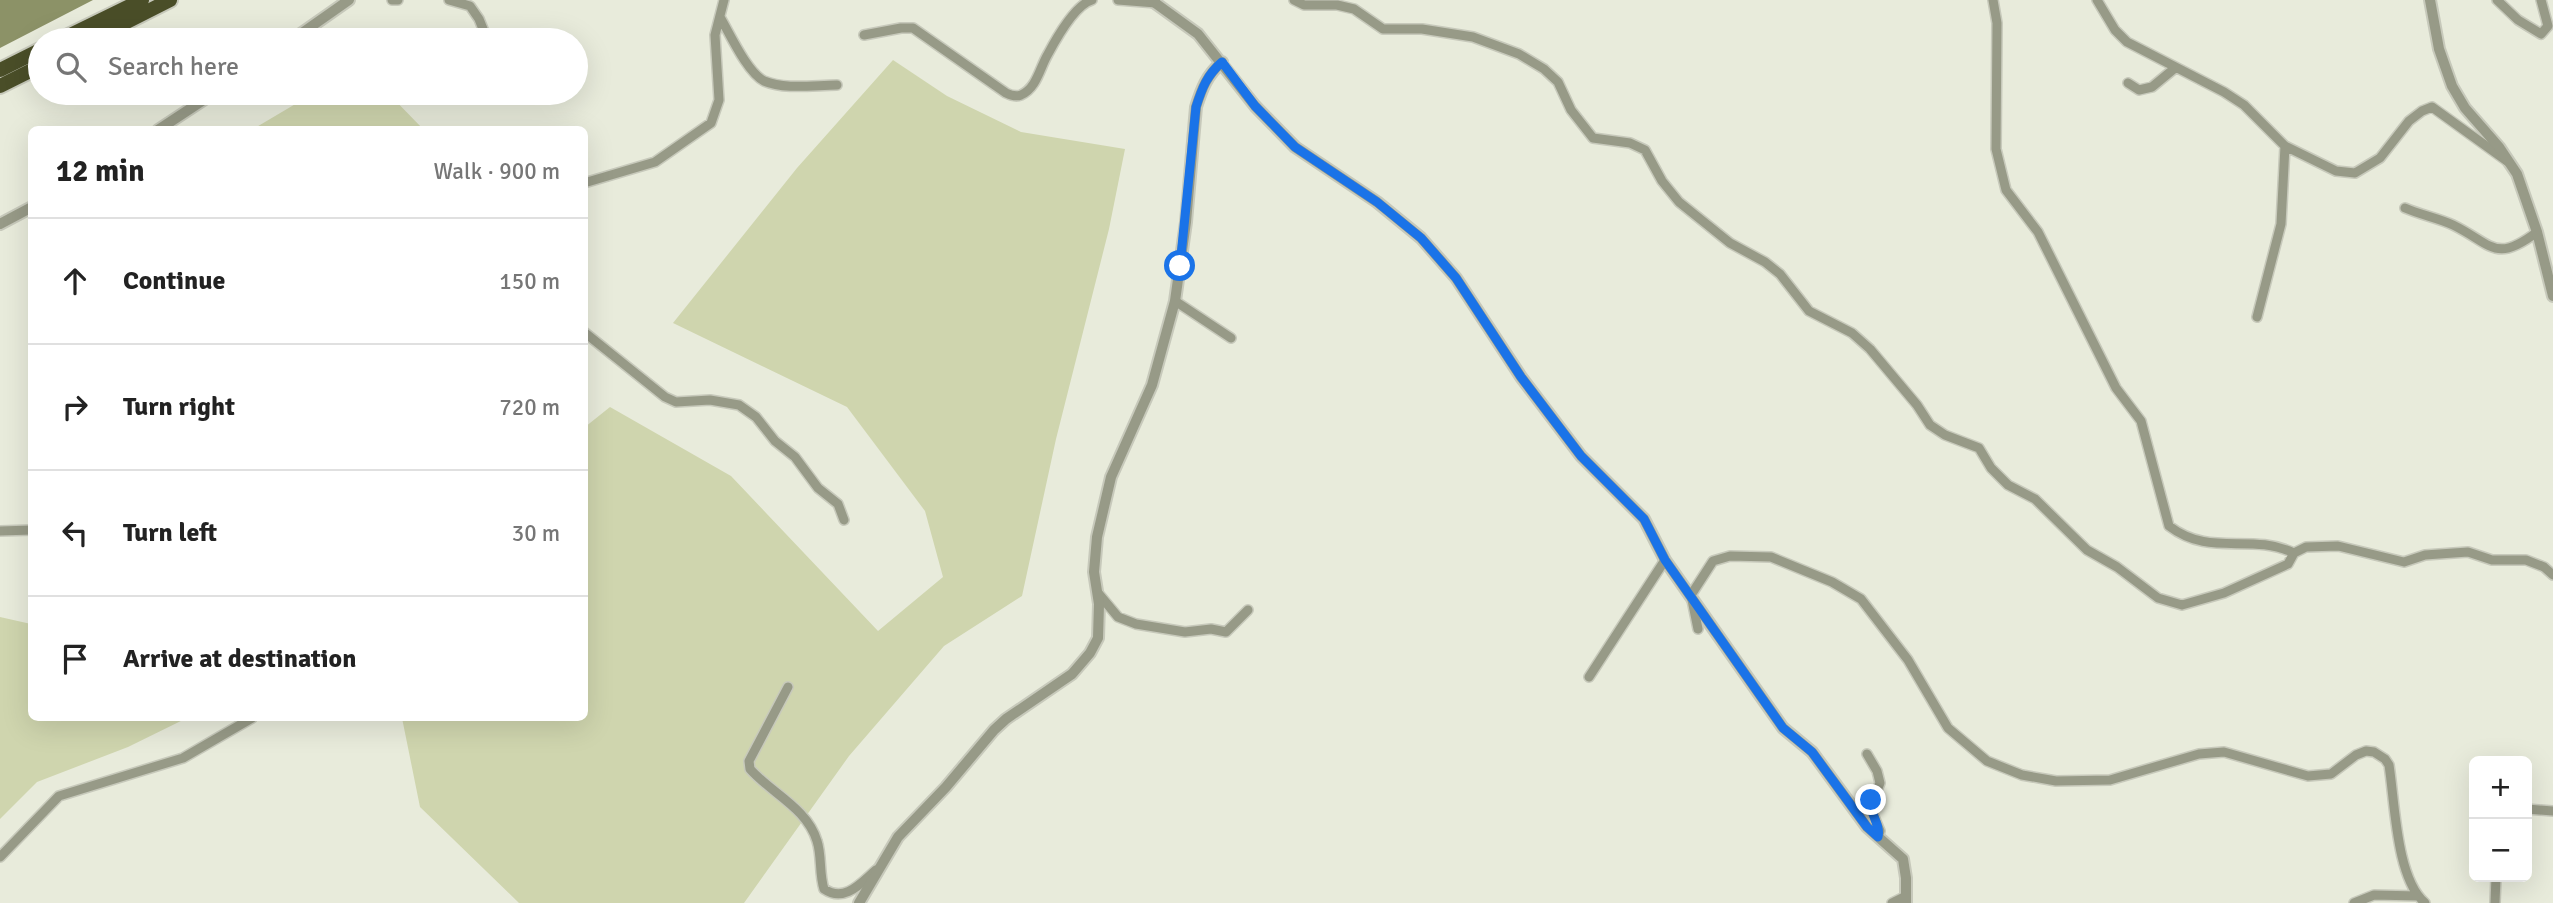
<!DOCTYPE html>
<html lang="en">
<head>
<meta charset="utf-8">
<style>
	:root { --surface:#fff; --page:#f6f6f6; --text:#222; --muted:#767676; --line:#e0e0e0 }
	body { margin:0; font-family:Signika,sans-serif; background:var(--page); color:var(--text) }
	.controls { position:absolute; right:21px; bottom:21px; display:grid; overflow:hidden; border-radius:10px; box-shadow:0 7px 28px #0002 }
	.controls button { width:63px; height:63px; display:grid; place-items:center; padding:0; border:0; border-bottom:2px solid var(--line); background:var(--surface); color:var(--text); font:35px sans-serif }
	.stop { position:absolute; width:21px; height:21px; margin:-16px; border:5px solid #1a73e8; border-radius:50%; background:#fff }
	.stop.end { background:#1a73e8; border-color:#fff; box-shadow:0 2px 7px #0008 }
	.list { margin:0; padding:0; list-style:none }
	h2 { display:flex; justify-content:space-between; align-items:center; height:91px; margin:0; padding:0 28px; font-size:30px }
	h2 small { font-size:23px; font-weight:400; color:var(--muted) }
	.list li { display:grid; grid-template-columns:46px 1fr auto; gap:21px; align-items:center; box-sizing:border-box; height:126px; padding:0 28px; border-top:2px solid var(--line) }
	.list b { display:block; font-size:26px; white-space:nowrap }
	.list em { font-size:23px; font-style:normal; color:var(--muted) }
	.icon { flex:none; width:38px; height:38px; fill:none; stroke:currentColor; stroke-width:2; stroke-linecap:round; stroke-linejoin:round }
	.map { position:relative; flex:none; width:2553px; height:903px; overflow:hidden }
	.search { position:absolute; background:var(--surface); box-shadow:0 7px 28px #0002; left:28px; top:28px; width:560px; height:77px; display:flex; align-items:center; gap:18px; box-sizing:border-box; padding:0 24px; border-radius:38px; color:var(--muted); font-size:26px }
	.panel { position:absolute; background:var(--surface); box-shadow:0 7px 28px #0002; left:28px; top:126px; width:560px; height:595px; border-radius:10px }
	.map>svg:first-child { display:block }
	.green { fill:#cfd5ae }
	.water { fill:#8c9267 }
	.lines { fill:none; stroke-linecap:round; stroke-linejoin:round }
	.minor-casing { stroke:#c7c9bb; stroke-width:12 }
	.tertiary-casing { stroke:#c7c9bb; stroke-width:14 }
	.trunk-casing { stroke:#c7c9bb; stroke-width:18 }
	.minor { stroke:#979a87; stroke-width:9 }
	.tertiary { stroke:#979a87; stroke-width:10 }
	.trunk { stroke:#4a4e28; stroke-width:14 }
	.route { stroke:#1a73e8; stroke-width:9 }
</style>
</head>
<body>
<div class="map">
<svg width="2553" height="903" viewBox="0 0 2553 903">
	<rect width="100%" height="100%" fill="#e8ebdb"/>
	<path class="green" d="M893,60L947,96L1021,132L1125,149L1109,229L1056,439L1022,596L944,646L849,756L744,903H519L420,807L402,718H584L585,427L610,407L731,476L878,631L943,577L925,511L847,407L673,323L797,168Z
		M314,93H388L423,129H253Z
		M0,617L31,624L32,718H187L128,747L37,782L0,819Z"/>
	<path class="water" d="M0,0H93L0,48Z"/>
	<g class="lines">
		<g class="minor-casing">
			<path id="minor" d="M392,0H398
				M449,0L470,6L479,19L485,34
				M1118,0L1156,3
				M1294,0L1304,5H1337L1354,9L1383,29H1422L1473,37L1519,54L1544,69L1558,82L1571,110L1593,138L1630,143L1645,150L1662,181L1679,202L1730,243L1765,262L1780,274L1809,311L1852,333L1870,349L1917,405L1930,425L1945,435L1979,448L1991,468L2008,485L2035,499L2087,550L2117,567L2158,598L2182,605L2224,593L2288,564L2294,553C2249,532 2211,558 2169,526L2141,421L2116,388L2038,232L2006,190L1996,149L1997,23L1993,0
				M2097,0L2115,30L2127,42L2224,92L2244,105L2285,146L2336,171L2355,173L2380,158L2409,121L2422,111L2432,107L2507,161
				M2497,0L2518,20L2541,34L2548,26L2541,0
				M720,17C730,34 747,72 764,81C785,90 815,85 837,85
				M864,35L901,28H913L1006,93C1010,95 1016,97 1021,95C1037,88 1040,67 1048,54C1056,39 1075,5 1092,0
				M2128,83L2139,90L2152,87L2175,68
				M584,183L655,162L711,123L719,100L715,35L724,0
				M2405,208C2421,215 2438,218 2453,225C2492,244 2495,264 2537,232
				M1175,301L1231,338
				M2257,317L2281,224L2285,146
				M584,332L665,397L676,402L710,400L739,405L756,417L775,441L795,457L818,488L838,504L844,520
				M0,531L32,530
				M2294,553L2306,547L2338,546L2404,562L2425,555L2468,552L2492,560H2526L2544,567L2553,575
				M1098,593L1118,617L1136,624L1185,632L1211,629L1226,632L1248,610
				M1698,629L1691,595L1713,561L1730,556L1771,557L1832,582L1861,599L1908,660L1948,728L1987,761L2022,775L2056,781L2110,780L2199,754L2224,752L2308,776L2331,774L2356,755L2366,751L2374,752L2385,759L2389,765C2395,803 2396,878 2425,903
				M1589,677L1665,560
				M788,687L749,761L750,769C771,793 807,808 817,841C822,856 819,874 824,889C845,903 861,883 876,870
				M1867,754L1877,771L1880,783L1870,807L1880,831L1878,837
				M2527,809L2553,811
				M0,857L59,796L183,758L252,718
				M1892,903L1906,896
				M2354,903L2374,895L2418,896
				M2495,903L2496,877"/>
		</g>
		<g class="tertiary-casing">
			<path id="tertiary" d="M1151,0L1198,34L1255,106L1295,147L1377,202L1421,238L1456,278L1521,377L1581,456L1644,519L1665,560L1783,728L1812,752L1867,827L1903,859L1906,878V903
				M2430,0L2439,49L2452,86L2465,108L2499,147L2517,174L2537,232L2553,296
				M292,40L349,0
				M158,130L214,93
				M0,224L32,207
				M859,903L898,837L946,787L994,730L1006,719L1072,674L1090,653L1098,638L1099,604L1094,572L1097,537L1111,477L1152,385L1175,301L1186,222L1196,107C1202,88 1207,75 1222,62"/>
		</g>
		<g class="trunk-casing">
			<path id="trunk" d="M60,40L142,0
				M91,40L170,0
				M0,70L40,50
				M0,86L40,66"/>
		</g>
		<use href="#minor" class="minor"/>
		<use href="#tertiary" class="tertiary"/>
		<use href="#trunk" class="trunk"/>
	</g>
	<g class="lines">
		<path class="route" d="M1180,266L1196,107C1202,88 1207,75 1222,62L1255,106L1295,147L1377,202L1421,238L1456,278L1521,377L1581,456L1644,519L1665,560L1783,728L1812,752L1867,827L1878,837C1881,824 1869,814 1871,800"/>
	</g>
</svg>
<div class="controls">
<button>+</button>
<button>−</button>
</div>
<div class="stop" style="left:1180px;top:266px"></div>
<div class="stop end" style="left:1871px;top:800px"></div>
<div class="search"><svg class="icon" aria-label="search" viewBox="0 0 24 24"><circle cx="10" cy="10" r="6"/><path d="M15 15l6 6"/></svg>Search here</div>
<section class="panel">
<h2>12 min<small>Walk · 900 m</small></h2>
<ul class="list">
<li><svg class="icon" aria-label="ahead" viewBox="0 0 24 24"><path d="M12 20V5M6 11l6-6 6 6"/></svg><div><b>Continue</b></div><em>150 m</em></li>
<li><svg class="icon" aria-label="right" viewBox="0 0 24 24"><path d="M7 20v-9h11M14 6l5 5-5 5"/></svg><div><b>Turn right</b></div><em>720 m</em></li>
<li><svg class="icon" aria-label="left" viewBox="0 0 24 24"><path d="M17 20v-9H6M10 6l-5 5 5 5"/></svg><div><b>Turn left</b></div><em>30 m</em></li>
<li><svg class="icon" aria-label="arrive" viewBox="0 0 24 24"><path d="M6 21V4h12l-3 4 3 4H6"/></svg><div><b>Arrive at destination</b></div></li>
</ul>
</section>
</div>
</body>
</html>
